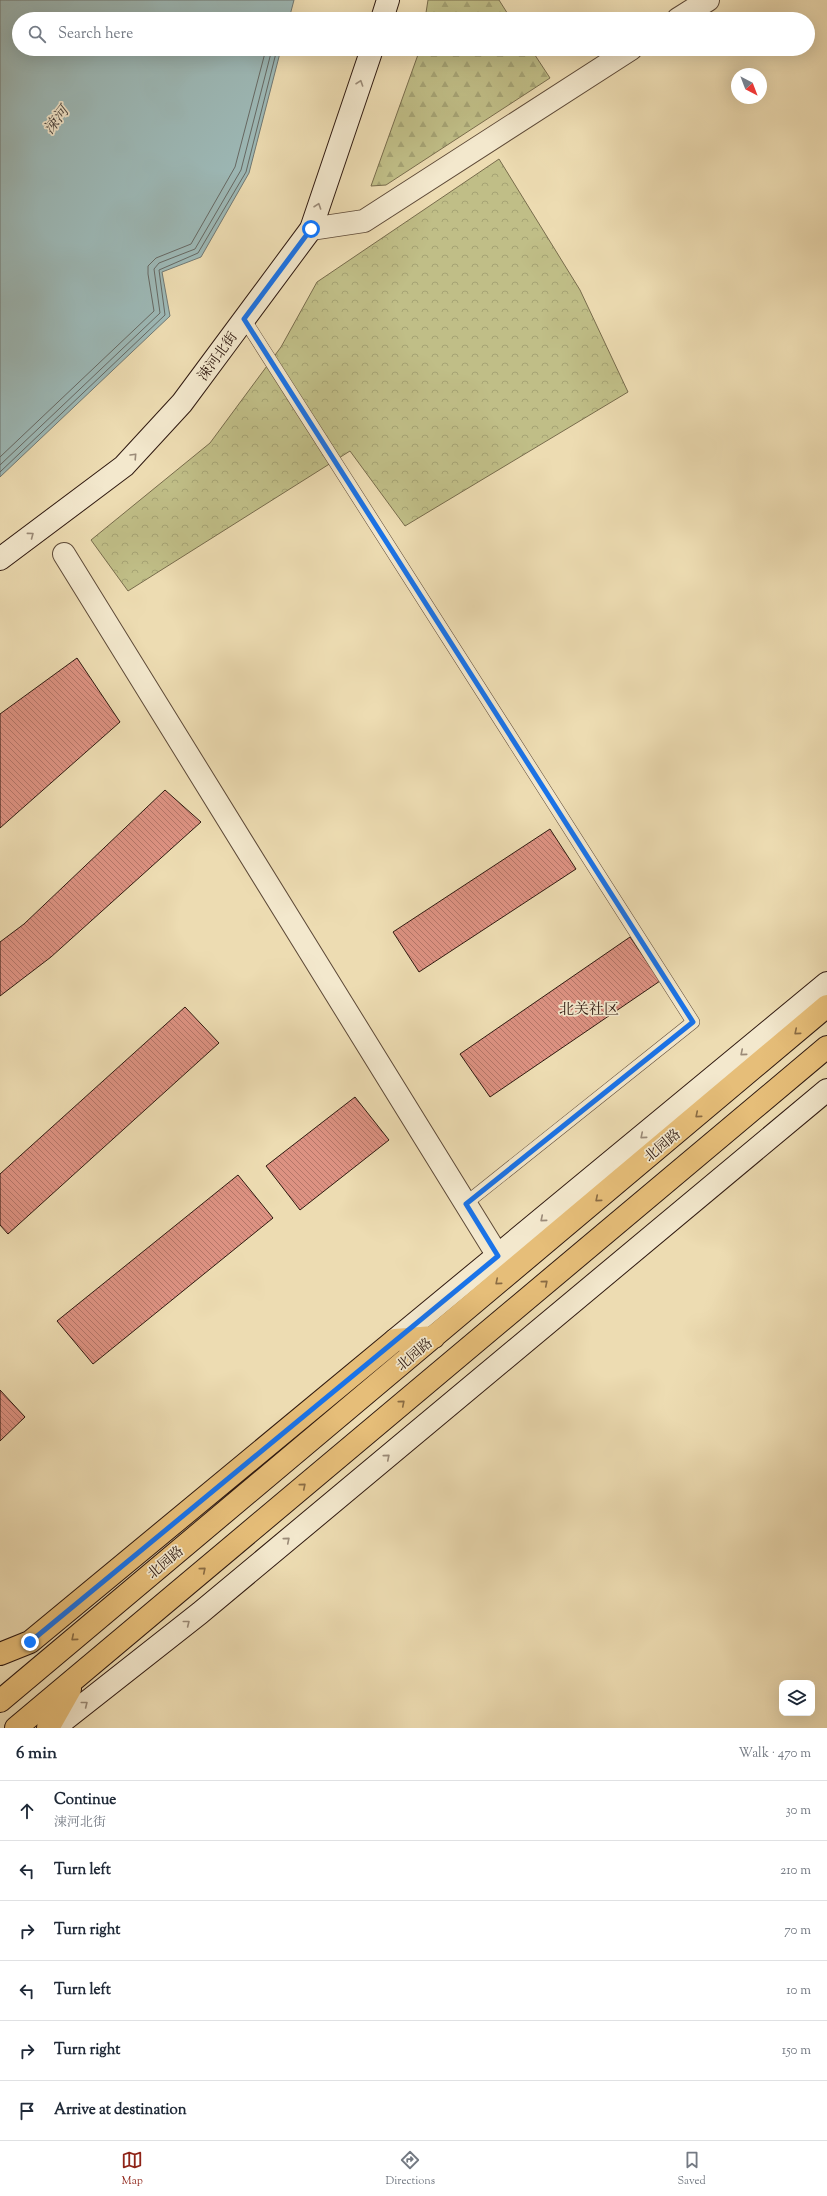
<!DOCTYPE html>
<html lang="en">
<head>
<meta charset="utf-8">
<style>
	:root { --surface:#fff; --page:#f6f6f7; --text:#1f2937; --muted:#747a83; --line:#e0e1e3; --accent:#8f2418 }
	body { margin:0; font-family:"Sorts Mill Goudy","Noto Serif SC",serif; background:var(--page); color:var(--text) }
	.controls { position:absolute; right:12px; bottom:12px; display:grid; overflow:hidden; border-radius:8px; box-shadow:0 4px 16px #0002 }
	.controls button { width:36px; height:36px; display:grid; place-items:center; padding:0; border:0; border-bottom:1px solid var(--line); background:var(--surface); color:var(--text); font:20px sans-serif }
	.compass { position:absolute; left:731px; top:68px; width:36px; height:36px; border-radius:50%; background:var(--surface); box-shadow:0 4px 16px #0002; rotate:138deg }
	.stop { position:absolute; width:12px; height:12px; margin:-9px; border:3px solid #1a73e8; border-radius:50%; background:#fff }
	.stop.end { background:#1a73e8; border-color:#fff; box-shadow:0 1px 4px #0008 }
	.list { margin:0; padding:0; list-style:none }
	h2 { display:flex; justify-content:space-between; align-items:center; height:52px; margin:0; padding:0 16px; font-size:17px }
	h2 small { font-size:13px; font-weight:400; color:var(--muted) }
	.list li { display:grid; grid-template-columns:26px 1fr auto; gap:12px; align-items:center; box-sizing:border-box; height:60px; padding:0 16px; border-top:1px solid var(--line) }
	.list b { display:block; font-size:15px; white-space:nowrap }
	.list p { margin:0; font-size:13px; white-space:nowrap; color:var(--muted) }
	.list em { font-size:13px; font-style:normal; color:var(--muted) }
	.icon { flex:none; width:22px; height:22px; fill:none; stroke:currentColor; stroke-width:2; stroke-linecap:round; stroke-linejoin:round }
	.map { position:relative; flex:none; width:827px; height:1728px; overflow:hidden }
	.search { position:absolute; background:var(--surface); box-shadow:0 4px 16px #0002; left:12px; right:12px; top:12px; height:44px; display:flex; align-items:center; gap:10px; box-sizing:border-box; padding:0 14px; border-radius:22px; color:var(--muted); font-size:15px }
	.sheet { height:412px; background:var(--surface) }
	nav { display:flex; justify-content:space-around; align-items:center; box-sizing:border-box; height:56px; border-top:1px solid var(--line); background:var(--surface); font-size:11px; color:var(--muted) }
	nav a { display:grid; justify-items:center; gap:2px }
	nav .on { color:var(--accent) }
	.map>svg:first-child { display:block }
	.forest { fill:url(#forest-firs); stroke:#786c4c }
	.park { fill:url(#park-crowns); stroke:#786c4c }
	.water { fill:#9db9b7; stroke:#717974 }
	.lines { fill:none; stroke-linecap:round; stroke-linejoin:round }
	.shore { stroke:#666964; stroke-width:1 }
	.building { fill:url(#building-back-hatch); stroke:#2f1910 }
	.lane-casing { stroke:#5e4a38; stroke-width:14 }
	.street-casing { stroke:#5e4a38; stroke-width:24 }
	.secondary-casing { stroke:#2f1910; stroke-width:24 }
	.primary-casing { stroke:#2f1910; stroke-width:24 }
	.lane { stroke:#f3e8cd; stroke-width:13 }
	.street { stroke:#f3e8cd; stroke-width:22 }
	.secondary { stroke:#f3e8cd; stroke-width:22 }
	.primary { stroke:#e6be79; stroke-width:22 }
	.oneway { stroke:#9b8b78 }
	.oneway2 { stroke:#8a6c44 }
	.route { stroke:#1a73e8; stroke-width:5 }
	.labels { text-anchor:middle; stroke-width:3.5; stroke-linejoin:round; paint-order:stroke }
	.street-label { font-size:14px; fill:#2f1910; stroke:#f3e8cd }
	.water-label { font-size:15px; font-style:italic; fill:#504942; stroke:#f3e8cd }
	.neighbourhood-label { font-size:15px; fill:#2f1910; stroke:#f3e8cd }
</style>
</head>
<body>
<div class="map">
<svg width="827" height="1728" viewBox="0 0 827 1728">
	<defs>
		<pattern id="forest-firs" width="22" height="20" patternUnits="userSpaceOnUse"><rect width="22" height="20" fill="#c0be87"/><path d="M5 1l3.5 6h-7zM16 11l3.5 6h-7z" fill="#a5a374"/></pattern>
		<pattern id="park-crowns" width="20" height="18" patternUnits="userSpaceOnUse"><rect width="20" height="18" fill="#c0be87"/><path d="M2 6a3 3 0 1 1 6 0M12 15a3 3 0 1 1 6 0" fill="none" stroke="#a5a374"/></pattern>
		<pattern id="building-back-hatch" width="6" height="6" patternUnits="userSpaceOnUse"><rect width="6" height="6" fill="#dd9282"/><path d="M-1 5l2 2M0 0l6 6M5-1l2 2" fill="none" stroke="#b47669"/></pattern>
	</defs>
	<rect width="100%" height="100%" fill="#eddcb2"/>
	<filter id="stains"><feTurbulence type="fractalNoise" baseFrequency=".005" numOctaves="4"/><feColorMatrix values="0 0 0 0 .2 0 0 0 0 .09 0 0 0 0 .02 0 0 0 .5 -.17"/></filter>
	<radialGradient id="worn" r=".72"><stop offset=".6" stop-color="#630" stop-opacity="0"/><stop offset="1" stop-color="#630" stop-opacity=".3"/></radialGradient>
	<path class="forest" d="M428,0H499L511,19H425Z
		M420,49H531L550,78L386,185L371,186Z"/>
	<path class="park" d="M499,159L580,290L628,392L405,526L350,451L128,591L91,540L210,443L281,347L317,282Z"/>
	<path class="water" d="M0,0H294L289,19H19V49H281L249,173L201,257L162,272L170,316L0,477Z"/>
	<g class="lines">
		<path class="shore" d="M0,457L154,311L148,274V266L156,258L191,244L235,167L266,49
			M0,465L160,313L154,269L159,263L195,249L241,170L272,49
			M0,472L165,315L159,270L198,253L246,172L277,49"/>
	</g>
	<path class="building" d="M77,658L120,722L0,828V714Z
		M165,790L201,822L51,957L0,996V942L24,924Z
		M550,829L576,869L419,972L393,932Z
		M630,937L660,981L490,1097L460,1054Z
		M185,1007L219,1043L8,1234L0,1225V1174Z
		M355,1097L389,1140L300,1210L266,1166Z
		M238,1175L273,1218L93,1364L57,1321Z
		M0,1390L25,1417L0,1441Z"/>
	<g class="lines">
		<g class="lane-casing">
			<path id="lane" d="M244,319L693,1022L465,1204"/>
		</g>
		<g class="street-casing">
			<path id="street" d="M678,19L708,0
				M311,229L364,221L631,49
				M64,554L498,1256"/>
		</g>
		<g class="secondary-casing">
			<path id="secondary" d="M382,19L388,0
				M0,559L124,466L182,403L311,229L372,49
				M395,1340L827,983
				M54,1728L200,1613L827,1090"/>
		</g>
		<g class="primary-casing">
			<path id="primary" d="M0,1654L30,1642L395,1340L434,1337
				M0,1701L827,1006
				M16,1728L827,1047
				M48,1728L70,1689"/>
		</g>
		<use href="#lane" class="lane"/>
		<use href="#street" class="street"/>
		<use href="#secondary" class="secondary"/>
		<use href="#primary" class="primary"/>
	</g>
	<defs><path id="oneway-chevron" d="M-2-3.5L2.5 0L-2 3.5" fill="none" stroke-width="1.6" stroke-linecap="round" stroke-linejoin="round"/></defs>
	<g class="oneway">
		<use href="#oneway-chevron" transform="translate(360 83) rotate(-71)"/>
		<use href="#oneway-chevron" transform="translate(318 206) rotate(-71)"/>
		<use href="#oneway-chevron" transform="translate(134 456) rotate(-47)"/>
		<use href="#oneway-chevron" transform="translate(31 535) rotate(-37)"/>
		<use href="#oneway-chevron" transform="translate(743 1053) rotate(140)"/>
		<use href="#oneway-chevron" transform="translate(643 1136) rotate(140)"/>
		<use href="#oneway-chevron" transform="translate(543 1219) rotate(140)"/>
		<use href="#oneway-chevron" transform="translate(387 1457) rotate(-40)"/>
		<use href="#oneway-chevron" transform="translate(287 1540) rotate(-40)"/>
		<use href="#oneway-chevron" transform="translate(187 1623) rotate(-38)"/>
		<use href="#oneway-chevron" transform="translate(85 1704) rotate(-38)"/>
	</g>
	<g class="oneway2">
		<use href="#oneway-chevron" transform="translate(797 1032) rotate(140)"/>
		<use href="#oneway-chevron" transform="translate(698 1115) rotate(140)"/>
		<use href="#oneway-chevron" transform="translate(598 1199) rotate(140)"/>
		<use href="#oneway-chevron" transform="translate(498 1282) rotate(140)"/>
		<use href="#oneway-chevron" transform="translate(545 1283) rotate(-40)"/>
		<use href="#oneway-chevron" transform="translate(402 1403) rotate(-40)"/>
		<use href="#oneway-chevron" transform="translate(303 1486) rotate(-40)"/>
		<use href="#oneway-chevron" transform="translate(203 1570) rotate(-40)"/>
		<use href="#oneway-chevron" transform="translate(74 1638) rotate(140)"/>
	</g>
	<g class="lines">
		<path class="route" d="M30,1642L498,1256L466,1204L693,1022L244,319L311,229"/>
	</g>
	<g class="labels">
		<g class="street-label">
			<text transform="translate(217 356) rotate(-54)" y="5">涑河北街</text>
			<text transform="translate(662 1145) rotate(-40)" y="5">北园路</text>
			<text transform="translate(414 1354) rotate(-40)" y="5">北园路</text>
			<text transform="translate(165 1562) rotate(-40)" y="5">北园路</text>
		</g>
		<g class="water-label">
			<text transform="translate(56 120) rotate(-52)" y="5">涑河</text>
		</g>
		<g class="neighbourhood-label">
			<text x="589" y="1014">北关社区</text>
		</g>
	</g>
	<rect width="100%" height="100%" filter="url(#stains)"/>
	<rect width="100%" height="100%" fill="url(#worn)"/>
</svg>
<div class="controls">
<button><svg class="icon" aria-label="layers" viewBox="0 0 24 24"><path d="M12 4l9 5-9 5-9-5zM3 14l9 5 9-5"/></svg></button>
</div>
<svg class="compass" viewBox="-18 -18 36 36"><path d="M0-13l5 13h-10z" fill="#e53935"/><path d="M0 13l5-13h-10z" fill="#747a83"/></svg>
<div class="stop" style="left:311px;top:229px"></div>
<div class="stop end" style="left:30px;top:1642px"></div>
<div class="search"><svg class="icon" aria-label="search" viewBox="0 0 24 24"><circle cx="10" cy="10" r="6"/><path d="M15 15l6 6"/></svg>Search here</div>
</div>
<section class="sheet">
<h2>6 min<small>Walk · 470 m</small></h2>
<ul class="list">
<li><svg class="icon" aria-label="ahead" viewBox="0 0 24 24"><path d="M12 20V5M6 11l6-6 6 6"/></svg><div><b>Continue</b><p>涑河北街</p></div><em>30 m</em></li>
<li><svg class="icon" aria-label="left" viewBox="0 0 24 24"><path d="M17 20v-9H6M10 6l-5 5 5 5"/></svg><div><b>Turn left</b></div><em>210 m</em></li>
<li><svg class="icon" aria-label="right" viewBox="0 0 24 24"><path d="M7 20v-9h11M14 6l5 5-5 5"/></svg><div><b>Turn right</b></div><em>70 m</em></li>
<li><svg class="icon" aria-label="left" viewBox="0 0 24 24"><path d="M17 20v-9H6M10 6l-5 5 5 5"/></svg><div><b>Turn left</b></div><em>10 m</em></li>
<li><svg class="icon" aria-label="right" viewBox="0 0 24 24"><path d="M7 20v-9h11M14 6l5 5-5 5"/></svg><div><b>Turn right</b></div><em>150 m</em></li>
<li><svg class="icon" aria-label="arrive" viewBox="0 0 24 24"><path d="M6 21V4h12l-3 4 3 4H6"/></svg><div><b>Arrive at destination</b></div></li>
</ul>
</section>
<nav>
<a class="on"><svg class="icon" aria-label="map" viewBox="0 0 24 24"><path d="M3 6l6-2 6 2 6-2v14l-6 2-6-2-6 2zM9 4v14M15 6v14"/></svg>Map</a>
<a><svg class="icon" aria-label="directions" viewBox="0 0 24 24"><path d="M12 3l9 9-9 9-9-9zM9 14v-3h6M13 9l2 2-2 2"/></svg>Directions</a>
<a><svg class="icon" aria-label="saved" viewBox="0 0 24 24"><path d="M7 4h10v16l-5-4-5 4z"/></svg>Saved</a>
</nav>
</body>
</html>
